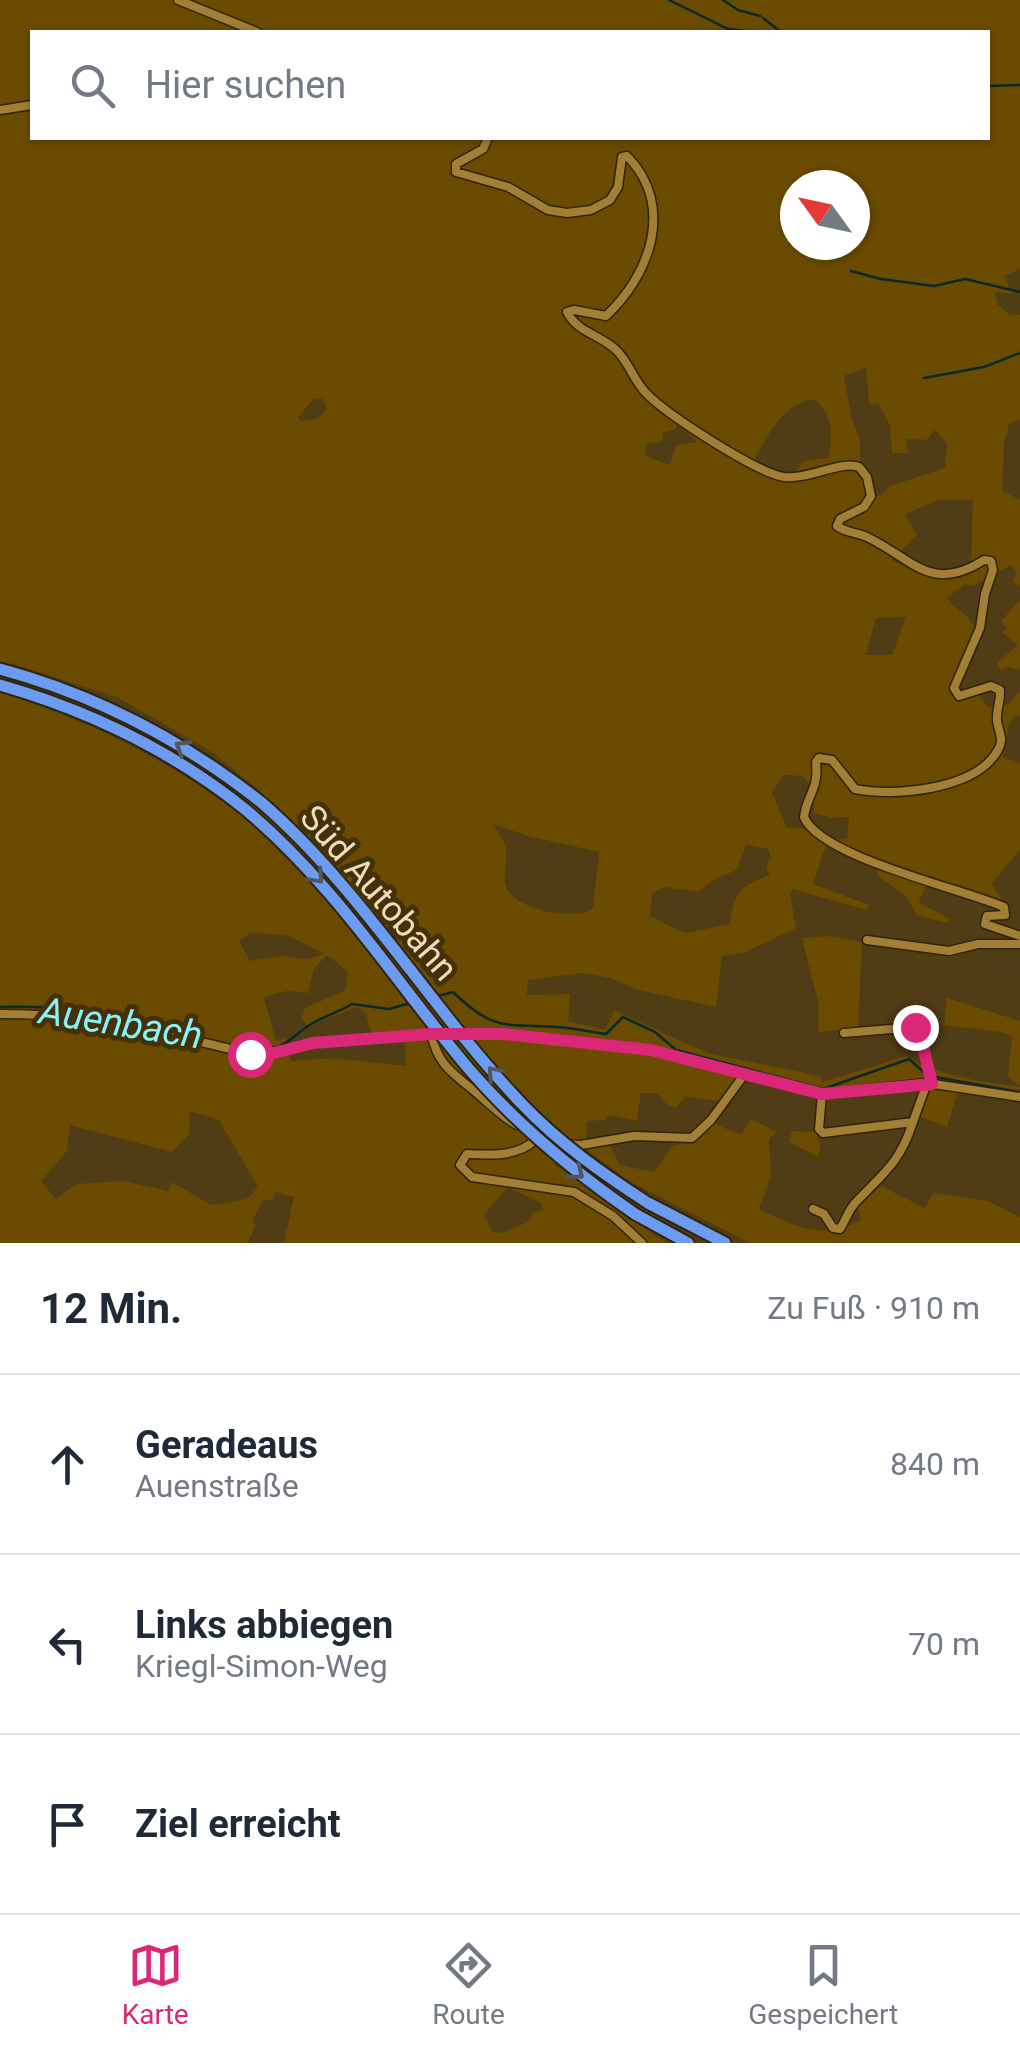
<!DOCTYPE html>
<html lang="de">
<head>
<meta charset="utf-8">
<style>
	:root { --surface:#fff; --page:#f6f6f7; --text:#1f2937; --muted:#747a83; --line:#e0e1e3; --accent:#db2777 }
	body { margin:0; font-family:Roboto,sans-serif; background:var(--page); color:var(--text) }
	.compass { position:absolute; left:780px; top:170px; width:90px; height:90px; border-radius:50%; background:var(--surface); box-shadow:0 2px 8px #0004; rotate:303deg }
	.stop { position:absolute; width:30px; height:30px; margin:-22px; border:8px solid #db2777; border-radius:50%; background:#fff }
	.stop.end { background:#db2777; border-color:#fff; box-shadow:0 2px 10px #0008 }
	.list { margin:0; padding:0; list-style:none }
	h2 { display:flex; justify-content:space-between; align-items:center; height:130px; margin:0; padding:0 40px; font-size:42px }
	h2 small { font-size:32px; font-weight:400; color:var(--muted) }
	.list li { display:grid; grid-template-columns:65px 1fr auto; gap:30px; align-items:center; box-sizing:border-box; height:180px; padding:0 40px; border-top:2px solid var(--line) }
	.list b { display:block; font-size:38px; white-space:nowrap }
	.list p { margin:0; font-size:32px; white-space:nowrap; color:var(--muted) }
	.list em { font-size:32px; font-style:normal; color:var(--muted) }
	.icon { flex:none; width:55px; height:55px; fill:none; stroke:currentColor; stroke-width:2; stroke-linecap:round; stroke-linejoin:round }
	.map { position:relative; flex:none; width:1020px; height:1243px; overflow:hidden }
	.search { position:absolute; background:var(--surface); box-shadow:0 2px 8px #0004; left:30px; right:30px; top:30px; height:110px; display:flex; align-items:center; gap:25px; box-sizing:border-box; padding:0 35px; border-radius:0px; color:var(--muted); font-size:38px }
	.sheet { height:670px; background:var(--surface) }
	nav { display:flex; justify-content:space-around; align-items:center; box-sizing:border-box; height:140px; border-top:2px solid var(--line); background:var(--surface); font-size:28px; color:var(--muted) }
	nav a { display:grid; justify-items:center; gap:5px }
	nav .on { color:var(--accent) }
	.map>svg:first-child { display:block }
	.green { fill:#6a4b00; fill-rule:evenodd }
	.lines { fill:none; stroke-linecap:round; stroke-linejoin:round }
	.stream { stroke:#082a2c; stroke-width:2.5 }
	.minor-casing { stroke:#30240d; stroke-width:11 }
	.highway-casing { stroke:#30240d; stroke-width:15 }
	.minor { stroke:#a37e35; stroke-width:8 }
	.highway { stroke:#6c9cf2; stroke-width:11 }
	.highway-bridge-casing { stroke:#30240d; stroke-width:15; stroke-linecap:butt }
	.highway-bridge { stroke:#6c9cf2; stroke-width:11 }
	.oneway { stroke:#53565b }
	.route { stroke:#db2777; stroke-width:12 }
	.labels { text-anchor:middle; stroke-width:10; stroke-linejoin:round; paint-order:stroke }
	.street-label { font-size:35px; fill:#f0dcb9; stroke:#453109 }
	.water-label { font-size:38px; font-style:italic; fill:#87f2fa; stroke:#453109 }
</style>
</head>
<body>
<div class="map">
<svg width="1020" height="1243" viewBox="0 0 1020 1243">
	<rect width="100%" height="100%" fill="#503c15"/>
	<path class="green" d="M0,0H1020V269L1004,276L1012,294L995,292L998,305L1010,314L1020,315V419L1009,424L1004,444L1002,491L1020,500V587L1013,582L1016,572L1011,565L974,586L965,584L947,598C957,613 965,609 976,630L965,661L950,688L955,696L978,694L989,708L1007,705L1020,691V716L1015,715L1008,727L1003,757L1020,763V850L991,884L1002,899L997,901L970,891L927,885L918,902L950,919L947,923L917,915L906,896L878,876L877,865L830,840L847,839L849,817L834,818L813,813L815,804L804,802L813,790L803,776L783,775L772,792L787,828H802L827,841L813,884L869,905L866,910L793,889L790,894L796,928L746,952L722,956L716,1007L639,990L610,978L582,973L528,980L527,995L570,994L568,1021L605,1030L614,1010L707,1053L821,1076L822,1082L906,1056C940,1076 981,1082 1020,1087V1094L960,1084L947,1127L914,1114L922,1081L822,1091L742,1071L722,1101L685,1097L676,1108L665,1103L657,1093H641L637,1121L609,1115L605,1120L587,1121L586,1148L609,1144L620,1165L654,1172L671,1147L696,1138L708,1121L741,1135L751,1119L777,1132L769,1139L771,1176L759,1209C799,1228 820,1240 861,1220L858,1206L881,1186L925,1208L933,1193L988,1201L1020,1217V1243H750L629,1181L585,1149L554,1164L666,1243H284L294,1197L275,1192L273,1200H263L253,1220L255,1226L248,1243H0ZM32,32H988V138H32ZM795,185H855V245H795ZM866,368L869,404L878,403L890,425L892,453H908L906,439L926,440L935,430L947,443L945,468L890,486L883,494L866,499L868,490L860,471V440L851,416L844,376ZM314,398L323,399L327,410L317,419L301,421L298,418ZM808,400H815C833,415 833,436 828,458L804,461L788,480L767,476L751,467C765,440 778,410 808,400ZM677,424L697,442L676,445L670,465L645,456L647,443L662,442L663,433L675,429ZM939,500H973L971,562L957,578C933,579 913,573 892,560L917,535L905,514ZM906,617L892,655H866L876,618ZM10,663L117,697L211,751L260,791L241,815C160,755 97,725 3,693ZM493,824L528,836L599,852L593,908C576,922 513,910 506,886C502,874 509,858 505,845C503,838 496,830 493,824ZM746,844L768,849L771,858L766,867L770,875C739,886 734,892 730,924L685,933L650,916L652,893L665,887L698,892L715,879L737,870ZM251,933L286,935L325,954L307,959L281,956L250,961L239,941ZM327,955L347,971L346,990L305,1008L301,1020L306,1022L305,1027L358,1007L366,1014L372,1036L404,1034L406,1066L334,1058L291,1061L285,1038L276,1041L264,997L287,991L308,993L314,969ZM190,1111L219,1120L258,1187L247,1199L211,1205L172,1182L169,1191L123,1181L76,1184L56,1199L41,1181L67,1151L70,1125L172,1152L189,1134ZM508,1187L541,1203L543,1210L533,1213L528,1222L502,1233L492,1232L484,1214Z
		M1020,600V670L1006,667L1001,671L997,663L1018,645L1002,632L1007,628L1001,621Z
		M827,936L862,942L858,1028L818,1032L819,1005L802,938Z
		M947,998L1020,1021V1086L1008,1077L1012,1036L1001,1032L944,1025Z
		M792,1131L816,1132L821,1146L818,1157L789,1142Z"/>
	<g class="lines">
		<path class="stream" d="M669,0L728,29L745,31
			M723,0L738,10L760,16
			M763,18L781,32
			M750,31L773,32
			M988,86L1020,85
			M851,271L881,279L934,286L965,279L1020,292
			M924,378L984,367L1020,353
			M438,996L453,992C494,1032 506,1024 557,1027C574,1028 590,1032 606,1034L623,1017L655,1032L676,1050L823,1089L909,1059L928,1076
			M0,1007C40,1006 83,1008 122,1016C158,1024 249,1058 280,1046C291,1041 301,1030 311,1024C325,1016 339,1012 352,1004L389,1009L411,1003
			M935,1077L1020,1092"/>
		<g class="minor-casing">
			<path id="minor" d="M178,0L257,32
				M0,110L32,105
				M488,138L483,149L456,164V172L508,187L548,210L567,213L591,210L610,200L618,187L622,157L627,156C675,205 651,274 606,316L574,310L567,312C577,332 600,335 615,349C629,361 633,380 646,393C666,414 757,473 784,477C808,480 841,460 859,467L867,477L871,496L864,507L840,519L837,526C846,533 857,532 867,537C913,559 931,594 984,560L991,561L993,570L985,594L980,628L954,688L959,696L991,686L1000,690C1001,701 996,710 997,720C998,732 1005,738 998,750C976,790 894,797 855,789L832,760L819,758L816,762C819,790 807,794 804,817C820,857 963,889 1004,907L1005,915L987,916L985,924L1020,936
				M867,940L949,951L978,944H1020
				M0,1014C86,1013 167,1033 250,1054H271L313,1043L428,1034H504L651,1050L822,1094L927,1083L1020,1097
				M844,1033L915,1027L919,1030L932,1084
				M431,1034C438,1064 451,1072 473,1090C489,1103 499,1115 517,1125
				M822,1094L819,1129L823,1133L913,1122L927,1083
				M534,1141C516,1157 489,1155 467,1154L460,1165L472,1177L574,1192L613,1216L642,1243
				M543,1143L581,1145L634,1136L692,1138L711,1120L744,1075
				M813,1209L824,1214L833,1228L840,1229C846,1220 849,1208 857,1201C885,1172 900,1162 913,1122"/>
		</g>
		<g class="highway-casing">
			<path id="highway" d="M0,669C96,695 184,741 262,803
				M0,685C90,711 173,751 246,810
				M648,1203L725,1243
				M635,1214L688,1243"/>
		</g>
		<use href="#minor" class="minor"/>
		<use href="#highway" class="highway"/>
		<g class="highway-bridge-casing">
			<path id="highway-bridge" d="M262,803C363,891 430,1008 522,1104C559,1143 603,1174 648,1203
				M246,810C338,888 393,979 469,1069C518,1126 574,1172 635,1214"/>
		</g>
		<use href="#highway-bridge" class="highway-bridge"/>
	</g>
	<defs><path id="oneway-chevron" d="M-2-3.5L2.5 0L-2 3.5" fill="none" stroke-width="1.6" stroke-linecap="round" stroke-linejoin="round" transform="scale(2.5)"/></defs>
	<g class="oneway">
		<use href="#oneway-chevron" transform="translate(182 747) rotate(-148)"/>
		<use href="#oneway-chevron" transform="translate(317 877) rotate(48)"/>
		<use href="#oneway-chevron" transform="translate(494 1073) rotate(-132)"/>
		<use href="#oneway-chevron" transform="translate(577 1173) rotate(38)"/>
	</g>
	<g class="lines">
		<path class="route" d="M250,1054H270L313,1043L431,1034H504L651,1050L822,1094L932,1084L919,1030L915,1027"/>
	</g>
	<g class="labels">
		<g class="street-label">
			<text transform="translate(379 893) rotate(49)" y="12">Süd Autobahn</text>
		</g>
		<g class="water-label">
			<text transform="translate(121 1023) rotate(9)" y="13">Auenbach</text>
		</g>
	</g>
</svg>
<svg class="compass" viewBox="-18 -18 36 36"><path d="M0-13l5 13h-10z" fill="#e53935"/><path d="M0 13l5-13h-10z" fill="#747a83"/></svg>
<div class="stop" style="left:250px;top:1054px"></div>
<div class="stop end" style="left:915px;top:1027px"></div>
<div class="search"><svg class="icon" aria-label="search" viewBox="0 0 24 24"><circle cx="10" cy="10" r="6"/><path d="M15 15l6 6"/></svg>Hier suchen</div>
</div>
<section class="sheet">
<h2>12 Min.<small>Zu Fuß · 910 m</small></h2>
<ul class="list">
<li><svg class="icon" aria-label="ahead" viewBox="0 0 24 24"><path d="M12 20V5M6 11l6-6 6 6"/></svg><div><b>Geradeaus</b><p>Auenstraße</p></div><em>840 m</em></li>
<li><svg class="icon" aria-label="left" viewBox="0 0 24 24"><path d="M17 20v-9H6M10 6l-5 5 5 5"/></svg><div><b>Links abbiegen</b><p>Kriegl-Simon-Weg</p></div><em>70 m</em></li>
<li><svg class="icon" aria-label="arrive" viewBox="0 0 24 24"><path d="M6 21V4h12l-3 4 3 4H6"/></svg><div><b>Ziel erreicht</b></div></li>
</ul>
</section>
<nav>
<a class="on"><svg class="icon" aria-label="map" viewBox="0 0 24 24"><path d="M3 6l6-2 6 2 6-2v14l-6 2-6-2-6 2zM9 4v14M15 6v14"/></svg>Karte</a>
<a><svg class="icon" aria-label="directions" viewBox="0 0 24 24"><path d="M12 3l9 9-9 9-9-9zM9 14v-3h6M13 9l2 2-2 2"/></svg>Route</a>
<a><svg class="icon" aria-label="saved" viewBox="0 0 24 24"><path d="M7 4h10v16l-5-4-5 4z"/></svg>Gespeichert</a>
</nav>
</body>
</html>
